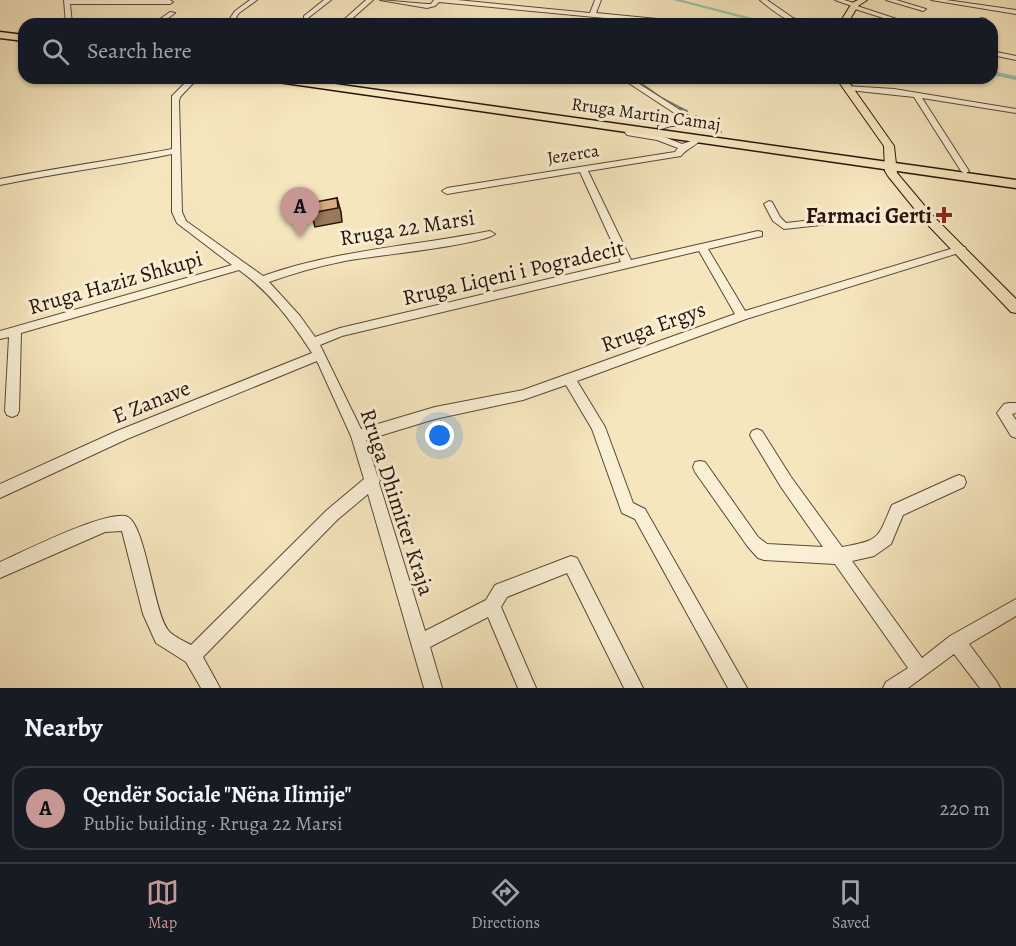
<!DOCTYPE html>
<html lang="en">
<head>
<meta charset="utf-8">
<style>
	:root { --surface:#171b24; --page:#20242c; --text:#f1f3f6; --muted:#9ea1a6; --line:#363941; --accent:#c59692 }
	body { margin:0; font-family:Alegreya,serif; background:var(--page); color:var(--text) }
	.you { position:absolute; left:440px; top:436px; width:21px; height:21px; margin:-15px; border:4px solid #fff; border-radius:50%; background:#1a73e8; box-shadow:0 0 0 9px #1a73e833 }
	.badge { display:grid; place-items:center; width:39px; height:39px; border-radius:50%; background:var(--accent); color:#111; font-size:20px; font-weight:700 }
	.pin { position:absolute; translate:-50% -50px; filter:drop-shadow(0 2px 3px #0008) }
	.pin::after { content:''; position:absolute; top:32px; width:21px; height:18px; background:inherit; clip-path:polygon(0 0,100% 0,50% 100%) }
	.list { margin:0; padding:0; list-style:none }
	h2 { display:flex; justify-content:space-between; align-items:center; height:78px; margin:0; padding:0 24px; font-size:26px }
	h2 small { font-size:20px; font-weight:400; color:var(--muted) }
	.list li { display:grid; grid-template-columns:39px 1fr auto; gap:18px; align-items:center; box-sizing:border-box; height:84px; margin:0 12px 12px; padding:0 12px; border:2px solid var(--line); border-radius:18px }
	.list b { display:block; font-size:22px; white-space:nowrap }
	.list p { margin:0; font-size:20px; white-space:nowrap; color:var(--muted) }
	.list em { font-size:20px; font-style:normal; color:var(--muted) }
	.icon { flex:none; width:33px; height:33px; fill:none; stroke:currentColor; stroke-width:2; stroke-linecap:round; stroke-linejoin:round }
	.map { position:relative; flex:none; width:1016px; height:688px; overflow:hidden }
	.search { position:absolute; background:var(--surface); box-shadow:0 2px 4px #0004; left:18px; right:18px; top:18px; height:66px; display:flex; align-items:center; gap:15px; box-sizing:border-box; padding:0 21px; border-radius:18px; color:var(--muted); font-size:22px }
	.sheet { height:174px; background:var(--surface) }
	nav { display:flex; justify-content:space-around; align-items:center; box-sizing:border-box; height:84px; border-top:2px solid var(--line); background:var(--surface); font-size:16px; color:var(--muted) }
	nav a { display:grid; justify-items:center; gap:3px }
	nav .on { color:var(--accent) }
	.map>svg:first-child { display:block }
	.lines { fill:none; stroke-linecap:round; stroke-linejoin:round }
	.stream-far1 { stroke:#6e7b6b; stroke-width:1.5 }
	.stream { stroke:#6e7b6b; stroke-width:2 }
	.canal { fill:#9dc0ad; fill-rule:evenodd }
	.minor-casing { stroke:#5c4836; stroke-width:2 }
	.major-casing { stroke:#281309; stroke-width:2 }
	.highway-casing { stroke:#281309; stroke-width:3 }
	.minor { fill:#f9efd5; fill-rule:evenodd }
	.major { fill:#f6e6be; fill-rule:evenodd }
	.highway { fill:#f6e6be; fill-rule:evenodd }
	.shaded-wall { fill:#99785c; stroke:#281309; stroke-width:1.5 }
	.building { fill:#dbab84; stroke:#281309; stroke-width:1.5 }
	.poi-dot { fill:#8f2418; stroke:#f9efd5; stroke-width:2 }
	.labels { text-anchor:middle; stroke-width:6; stroke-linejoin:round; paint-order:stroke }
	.far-street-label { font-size:18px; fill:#281309; stroke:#f9efd5 }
	.poi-label { font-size:22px; font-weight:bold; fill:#281309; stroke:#f9efd5; text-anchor:end }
	.street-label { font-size:22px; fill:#281309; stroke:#f9efd5 }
</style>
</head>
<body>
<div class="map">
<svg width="1016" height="688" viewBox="0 0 1016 688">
	<rect width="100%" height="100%" fill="#f6e6be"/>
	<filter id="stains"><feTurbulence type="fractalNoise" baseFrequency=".00333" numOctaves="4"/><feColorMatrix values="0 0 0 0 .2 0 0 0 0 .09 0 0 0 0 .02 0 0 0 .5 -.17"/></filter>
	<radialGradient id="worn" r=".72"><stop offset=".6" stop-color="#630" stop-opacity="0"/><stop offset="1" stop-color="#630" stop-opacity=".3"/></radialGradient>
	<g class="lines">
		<path class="stream-far1" d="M634,78L662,98L683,109"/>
		<path class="stream" d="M680,108L687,111
			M696,116L721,132"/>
		<path class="canal" d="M673,0H682L776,24H766Z
			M992,71L1016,76V80L992,75Z"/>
		<g class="minor-casing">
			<path id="minor" d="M64,0H170L173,2L170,4H70L72,24H66Z
				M250,0H257L239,13L232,24L196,23L199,21H228L235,11Z
				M324,0H331L308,18H304V16Z
				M366,0H373L346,24H339Z
				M380,0L427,4H431L434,0H457L590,13L595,0H601L596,13L688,22L691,24H668L439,2L435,6L427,8Z
				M760,0H767L793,18L807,24C789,24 773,11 760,0Z
				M835,0H844L857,4V6L912,24H902L852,8V6Z
				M886,0H896L926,9L923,11Z
				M931,0H946L1016,10V14Z
				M170,12L175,13L160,24H153Z
				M981,18L986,19L983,24H977Z
				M992,51L1016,56V60L992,55Z
				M190,78H198L180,97L179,101L182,212L186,221L263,276C336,250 414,246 490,231L495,234C482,245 371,256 345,261C319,266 294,273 269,282L300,316L315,337L340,328L621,262L580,172L447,194L442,191L447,188L675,152L678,148L657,140L627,135L623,129L627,127L633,131L662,136L682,144L691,141L694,137L701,139C695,147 687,148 681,156L588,171L631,260L758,231L762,232V236L708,249L745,311L957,247H965L966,249L965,251L746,319L577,381L605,427L633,503L645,509L747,688H728L635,519L622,513L592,429L566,385L523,400L435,419L366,440L377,475L380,480L379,483L425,631L486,600L495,585L571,556L577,558L643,688H624L567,573L507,597L501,607L536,688H518L488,617L430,647L442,688H424L368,494L337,520L203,657L220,688H201L186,662L156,643L143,614L122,531L105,532L0,578V562C27,550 100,513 125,516C145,518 153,611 168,630C172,636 184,641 191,645L327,510L364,479L351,436L317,361L127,439L0,498V484L117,431L312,353C292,322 270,292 239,270L21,333L19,411L17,415L12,417L7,415L5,411L9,337L0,339V331L232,265L177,223L172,212V154C114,166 57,173 0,185V179C57,168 114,160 172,149V96ZM699,251L735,314L523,390L435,407L361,429L320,345L342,336Z
				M621,78H630L694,119L689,126H671L658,130V126L670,122H684L685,120Z
				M846,86L894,89L1016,109V113L922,98L969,171L965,174L961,171L914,97L849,90H846Z
				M769,201L772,202L780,217L786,223L875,213L930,217L935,220L930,223L875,219L784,229L773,221L764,204Z
				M1009,403H1016V413L1012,414L1016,420V438L1011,436L997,413L1004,404Z
				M757,429L762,431L791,477L842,547C881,540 877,539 892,505L954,477L959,475L964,477L966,482L964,487L903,515L891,544L874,556L852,561L922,658L950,636L1016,599V616L969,644L997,682L1000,688H980L954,654L908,688H883L886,682L908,668L835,564L764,560L758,558L748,547L695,472L693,467L695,462L700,461L705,462L758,537L767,544L823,547L781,487L752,439L750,435L752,431Z"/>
		</g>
		<g class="major-casing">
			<path id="major" d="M858,0H867L858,6L847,24H839L852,3Z
				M836,78H846L894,146L897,173L934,217L1016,299V313L1011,312L926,223L888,176L885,171L884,146Z"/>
		</g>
		<g class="highway-casing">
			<path id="highway" d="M0,32L24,35V41L0,38Z
				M266,78H292L1016,180V188L271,81Z"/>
		</g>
		<use href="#minor" class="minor"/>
		<use href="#major" class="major"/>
		<use href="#highway" class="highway"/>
	</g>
	<path class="shaded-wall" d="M337,198L341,212L342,222L315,227L311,213Z"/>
	<path class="building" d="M337,198L338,208L311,213L310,203Z"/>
	<path class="poi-dot" d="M941 206h6v6h6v6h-6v6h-6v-6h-6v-6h6z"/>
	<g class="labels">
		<g class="far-street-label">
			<text transform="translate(646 114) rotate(8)" y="6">Rruga Martin Camaj</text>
			<text transform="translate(573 154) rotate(-9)" y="6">Jezerca</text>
		</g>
		<g class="poi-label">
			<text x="932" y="223">Farmaci Gerti</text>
		</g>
		<g class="street-label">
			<text transform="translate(407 227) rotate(-9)" y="8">Rruga 22 Marsi</text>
			<text transform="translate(513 272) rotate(-13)" y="8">Rruga Liqeni i Pogradecit</text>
			<text transform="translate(115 282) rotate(-16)" y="8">Rruga Haziz Shkupi</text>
			<text transform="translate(653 326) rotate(-20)" y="8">Rruga Ergys</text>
			<text transform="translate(151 401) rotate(-22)" y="8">E Zanave</text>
			<text transform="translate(398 502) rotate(72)" y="8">Rruga Dhimiter Kraja</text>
		</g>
	</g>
	<rect width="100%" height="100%" filter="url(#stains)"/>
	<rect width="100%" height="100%" fill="url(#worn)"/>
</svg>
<div class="you"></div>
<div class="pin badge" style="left:300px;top:237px">A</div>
<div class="search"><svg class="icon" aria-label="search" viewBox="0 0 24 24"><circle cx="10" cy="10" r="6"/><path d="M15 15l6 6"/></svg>Search here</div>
</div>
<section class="sheet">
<h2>Nearby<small></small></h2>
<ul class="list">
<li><span class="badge">A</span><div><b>Qendër Sociale &quot;Nëna Ilimije&quot;</b><p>Public building · Rruga 22 Marsi</p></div><em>220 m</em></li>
</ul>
</section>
<nav>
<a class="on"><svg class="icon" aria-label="map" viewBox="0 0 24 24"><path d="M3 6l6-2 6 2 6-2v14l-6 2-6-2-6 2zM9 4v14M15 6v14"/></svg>Map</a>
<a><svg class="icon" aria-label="directions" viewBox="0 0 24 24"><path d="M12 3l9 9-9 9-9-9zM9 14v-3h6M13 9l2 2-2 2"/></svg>Directions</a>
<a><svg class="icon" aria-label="saved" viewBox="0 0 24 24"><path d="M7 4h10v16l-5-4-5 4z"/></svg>Saved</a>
</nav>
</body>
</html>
